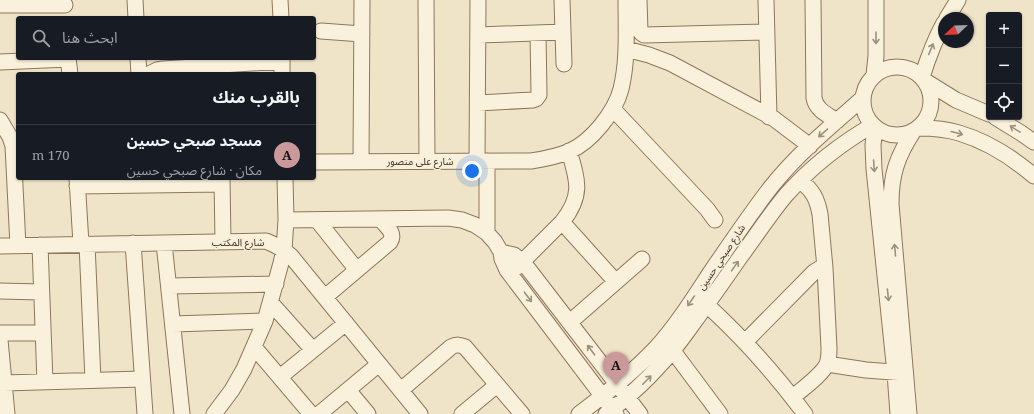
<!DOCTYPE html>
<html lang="ar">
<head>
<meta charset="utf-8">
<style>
	:root { --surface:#171b24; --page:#20242c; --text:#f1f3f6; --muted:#9ea1a6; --line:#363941; --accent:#cc999b }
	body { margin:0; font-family:"Noto Serif","Noto Sans Arabic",serif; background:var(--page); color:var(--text); direction:rtl }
	.controls { position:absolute; right:12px; top:12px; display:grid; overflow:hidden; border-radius:4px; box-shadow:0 1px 3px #0004 }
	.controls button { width:36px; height:36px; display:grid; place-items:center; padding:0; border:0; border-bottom:1px solid var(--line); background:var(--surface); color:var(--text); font:20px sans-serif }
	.compass { position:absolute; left:938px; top:12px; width:36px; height:36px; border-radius:50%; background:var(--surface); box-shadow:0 1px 3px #0004; rotate:247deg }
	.you { position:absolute; left:472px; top:171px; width:14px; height:14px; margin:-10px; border:3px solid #fff; border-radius:50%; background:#1a73e8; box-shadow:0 0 0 6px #1a73e833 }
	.badge { display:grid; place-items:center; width:26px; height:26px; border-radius:50%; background:var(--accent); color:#111; font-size:13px; font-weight:700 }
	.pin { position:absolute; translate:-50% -33px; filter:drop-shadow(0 1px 2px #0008) }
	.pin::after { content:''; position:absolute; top:21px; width:14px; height:12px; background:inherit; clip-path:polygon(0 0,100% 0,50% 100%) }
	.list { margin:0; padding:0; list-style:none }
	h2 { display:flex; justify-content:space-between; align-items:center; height:52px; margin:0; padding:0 16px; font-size:17px }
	h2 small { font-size:13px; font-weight:400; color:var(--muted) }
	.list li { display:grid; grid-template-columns:26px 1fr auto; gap:12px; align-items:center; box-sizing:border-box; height:56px; padding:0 16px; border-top:1px solid var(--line) }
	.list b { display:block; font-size:15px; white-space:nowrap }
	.list p { margin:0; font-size:13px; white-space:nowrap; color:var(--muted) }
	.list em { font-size:13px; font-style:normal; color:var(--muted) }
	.icon { flex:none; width:22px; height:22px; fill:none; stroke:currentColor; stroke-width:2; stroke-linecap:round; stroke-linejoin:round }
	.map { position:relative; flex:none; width:1034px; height:414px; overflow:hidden; direction:ltr }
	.search { position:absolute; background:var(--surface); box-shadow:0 1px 3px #0004; left:16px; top:16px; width:300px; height:44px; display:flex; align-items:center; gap:10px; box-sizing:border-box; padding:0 14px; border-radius:4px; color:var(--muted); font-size:15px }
	.panel { position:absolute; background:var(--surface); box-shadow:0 1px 3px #0004; left:16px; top:72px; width:300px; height:108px; border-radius:4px; direction:rtl }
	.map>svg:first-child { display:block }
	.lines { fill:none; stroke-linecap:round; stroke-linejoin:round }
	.minor-casing { stroke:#8d765c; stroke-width:17 }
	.minor { stroke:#faf1dc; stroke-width:15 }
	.oneway { stroke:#9c907e }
	.labels { text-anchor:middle; stroke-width:3; stroke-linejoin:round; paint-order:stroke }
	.street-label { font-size:10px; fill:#3d2e20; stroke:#f7eed8 }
</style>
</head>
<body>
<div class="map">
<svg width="1034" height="414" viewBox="0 0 1034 414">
	<rect width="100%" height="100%" fill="#f0e4c8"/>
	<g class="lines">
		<g class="minor-casing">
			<path id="minor" d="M135,0L136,18
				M280,0L281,18
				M426,0L427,161
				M562,0L564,64
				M639,0L640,31L641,33L644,35L767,32
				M766,0L769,117
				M813,0L814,98C816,110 828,115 837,121
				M0,5H65
				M947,18L958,0
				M321,31L362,34
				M478,35L563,32
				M626,49L649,55L670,63L773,118L810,146
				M68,58L70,74
				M138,58L139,74
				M282,58V74
				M0,62L68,59
				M863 101a34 34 0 1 1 68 0a34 34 0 1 1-68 0Z
				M149,74L157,70L163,69L282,61
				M874,75L876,56V0
				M922,77C928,58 934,41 944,23
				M927,82L956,100L989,114
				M478,103L533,100L536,99L539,95L538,33
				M613,109L707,209L715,220
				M995,117L1021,133L1034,142
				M0,120L10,137L13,146L18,246
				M875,127L873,145L874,169L895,373L898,414
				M919,128C932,128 946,129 959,133C986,141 1013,158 1034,176
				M477,161L478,0
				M314,162L531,161C544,159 557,157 570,151C592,141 615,112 621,89C628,60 626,29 626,0
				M361,162L362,0
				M77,178L81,244
				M222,178L223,242
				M77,186L222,184
				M286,220L448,218L462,220L475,225L487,233L495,242L501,252L502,259L507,270L616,414
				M317,220L357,270
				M562,222L616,282
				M487,233V161
				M133,243L145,414
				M164,243L182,414
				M87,244L93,380
				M40,245L45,382
				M0,246L266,241C276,245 283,249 291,256L420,414
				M501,252L514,255L523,262L640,414
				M516,268L562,222C583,196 578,181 569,151
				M169,286L276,284
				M0,291L41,292
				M325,297L390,242C396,233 386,226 380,219
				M271,303L313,350
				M707,305C743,338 776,375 805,414
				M570,322L642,259
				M173,324L265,321
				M0,333H43
				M0,340L7,414
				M745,342L814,272L819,269L825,268
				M254,347L311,414
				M673,351L720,414
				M827,364L866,370L905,373
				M280,377L346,323
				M4,383L142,379
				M348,390L368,414
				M401,390L451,347C457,344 460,345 465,347L522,414
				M793,397C802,389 822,375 827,364C829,359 829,354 829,348L825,268L820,214C817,199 813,190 800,181
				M214,414L232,390L244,369L265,321L281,263L284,250L286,220L285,178
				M319,414L379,364
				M462,414L497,385
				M579,414C606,394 632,373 655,349C676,326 693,299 710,273C730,244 750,214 771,187C798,153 831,126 863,98
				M606,414C626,399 644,383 660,365C672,353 682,339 692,325C709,302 725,279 741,256C756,236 770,214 786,195C811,167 840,144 873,125
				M909,414L891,204C891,174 897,157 913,132"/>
		</g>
		<use href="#minor" class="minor"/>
	</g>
	<defs><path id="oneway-shaft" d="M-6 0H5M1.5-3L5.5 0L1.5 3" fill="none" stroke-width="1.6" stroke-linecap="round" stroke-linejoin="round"/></defs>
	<g class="oneway">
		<use href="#oneway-shaft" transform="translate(876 38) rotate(90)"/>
		<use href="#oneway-shaft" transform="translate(931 49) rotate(-67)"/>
		<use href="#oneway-shaft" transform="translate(1015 129) rotate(-148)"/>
		<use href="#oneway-shaft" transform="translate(823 133) rotate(139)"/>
		<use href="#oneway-shaft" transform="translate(957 133) rotate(15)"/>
		<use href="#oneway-shaft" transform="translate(874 166) rotate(86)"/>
		<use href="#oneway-shaft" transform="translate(895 250) rotate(-95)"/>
		<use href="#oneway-shaft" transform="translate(735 266) rotate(-55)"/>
		<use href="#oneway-shaft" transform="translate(888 295) rotate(84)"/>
		<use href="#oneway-shaft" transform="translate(528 297) rotate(53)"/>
		<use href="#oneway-shaft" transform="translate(691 301) rotate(124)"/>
		<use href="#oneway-shaft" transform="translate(591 350) rotate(-127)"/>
		<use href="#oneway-shaft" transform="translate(647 380) rotate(-45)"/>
	</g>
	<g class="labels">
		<g class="street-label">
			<text x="420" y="165">شارع على منصور</text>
			<text x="238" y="246">شارع المكتب</text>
			<text transform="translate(721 257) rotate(-56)" y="4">شارع صبحي حسين</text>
		</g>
	</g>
</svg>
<div class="controls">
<button>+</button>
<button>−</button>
<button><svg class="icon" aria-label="locate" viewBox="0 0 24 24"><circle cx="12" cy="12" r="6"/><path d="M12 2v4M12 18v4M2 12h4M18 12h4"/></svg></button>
</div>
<svg class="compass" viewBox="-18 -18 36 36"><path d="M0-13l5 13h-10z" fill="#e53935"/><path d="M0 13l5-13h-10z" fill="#9ea1a6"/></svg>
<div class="you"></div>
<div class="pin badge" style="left:616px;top:385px">A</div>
<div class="search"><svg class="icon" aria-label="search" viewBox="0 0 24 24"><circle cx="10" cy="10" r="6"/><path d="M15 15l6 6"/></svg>ابحث هنا</div>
<section class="panel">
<h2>بالقرب منك<small></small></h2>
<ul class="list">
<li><span class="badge">A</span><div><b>مسجد صبحي حسين</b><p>مكان · شارع صبحي حسين</p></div><em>170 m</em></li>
</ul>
</section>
</div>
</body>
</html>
